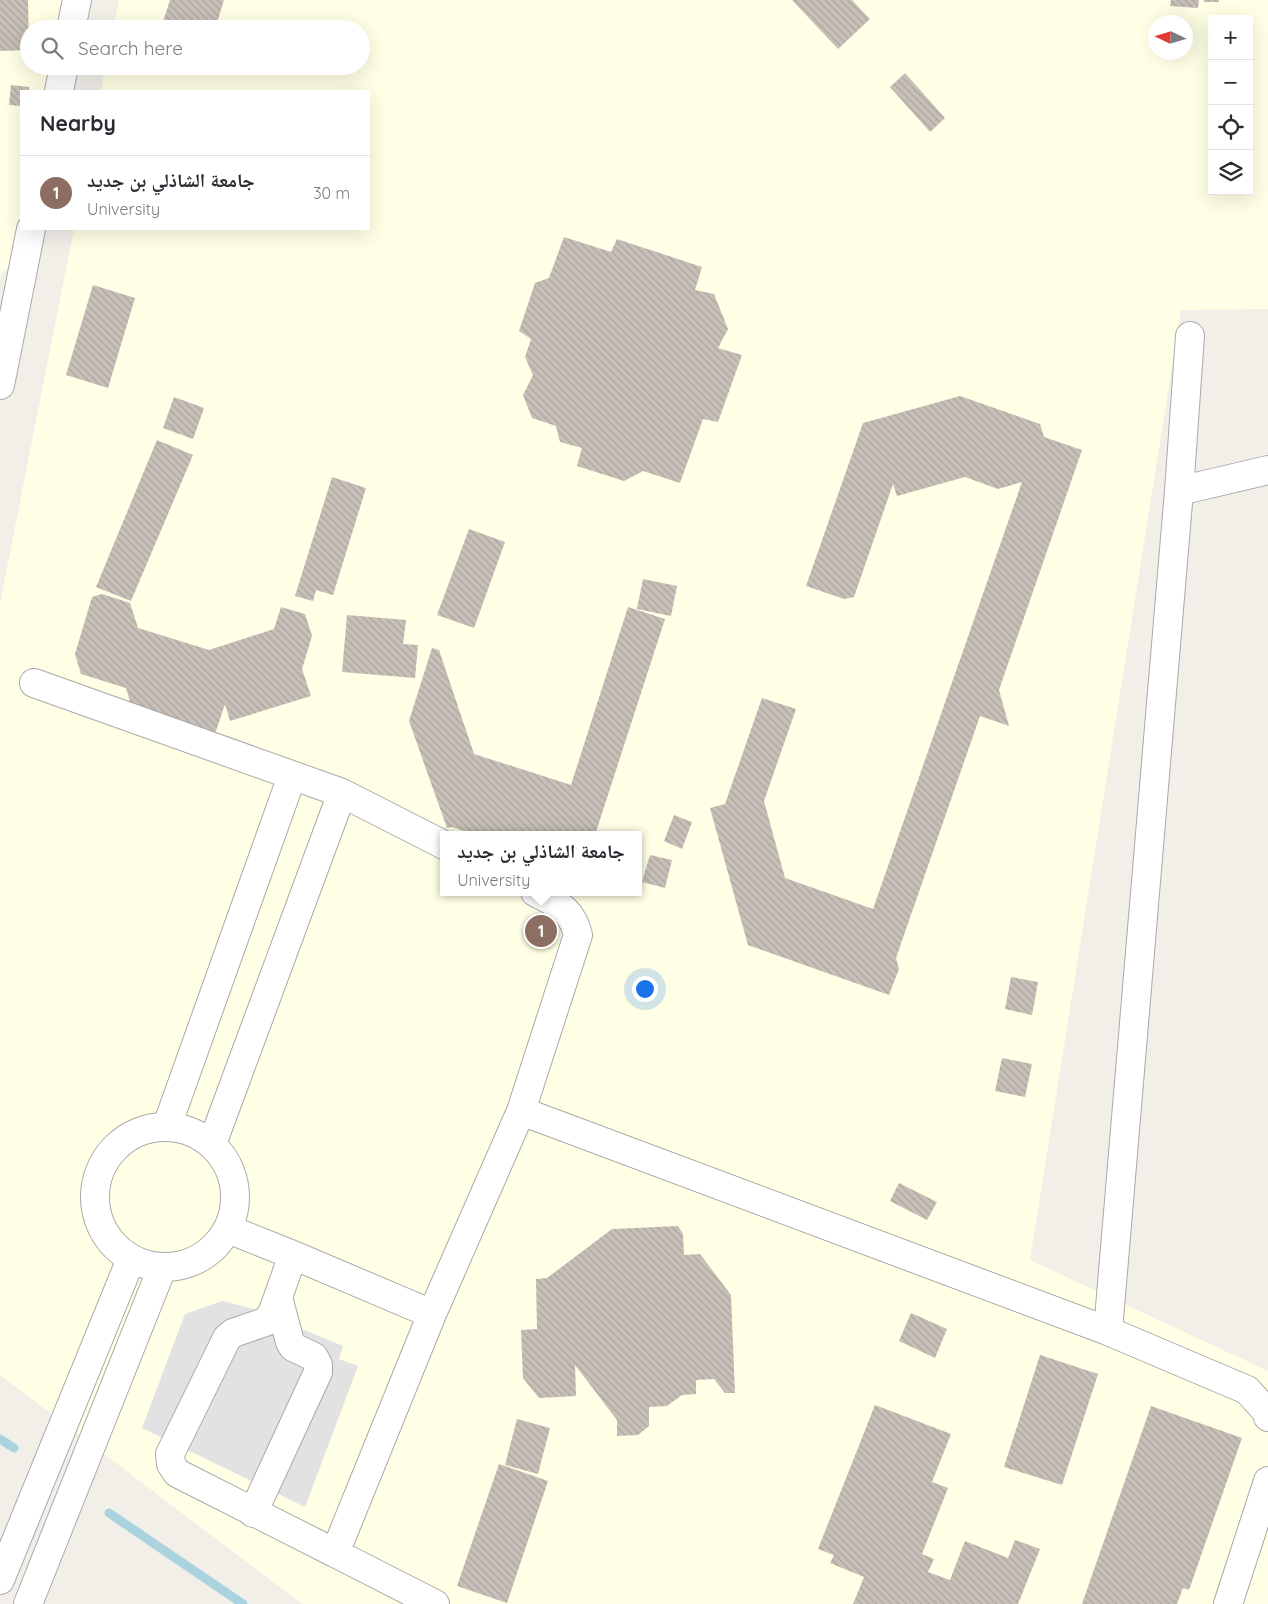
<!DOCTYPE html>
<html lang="en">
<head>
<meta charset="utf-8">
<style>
	:root { --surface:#fff; --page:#f7f7f7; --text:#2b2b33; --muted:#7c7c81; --line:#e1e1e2; --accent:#ea580c }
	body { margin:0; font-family:Quicksand,"Noto Naskh Arabic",sans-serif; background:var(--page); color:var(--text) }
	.controls { position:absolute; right:15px; top:15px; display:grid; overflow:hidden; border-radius:0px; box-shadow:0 5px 20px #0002 }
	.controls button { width:45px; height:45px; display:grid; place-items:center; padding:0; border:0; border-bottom:1px solid var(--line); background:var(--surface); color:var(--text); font:25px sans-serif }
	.compass { position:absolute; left:1148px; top:15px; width:45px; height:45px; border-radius:50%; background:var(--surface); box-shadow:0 5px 20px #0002; rotate:274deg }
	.you { position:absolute; left:644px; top:988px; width:18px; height:18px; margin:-12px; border:4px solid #fff; border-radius:50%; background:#1a73e8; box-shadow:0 0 0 8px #1a73e833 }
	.badge { display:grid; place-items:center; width:32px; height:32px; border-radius:50%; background:var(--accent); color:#fff; font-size:16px; font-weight:700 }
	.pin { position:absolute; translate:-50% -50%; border:2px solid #fff; box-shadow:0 1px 5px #0006 }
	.popup { position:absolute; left:440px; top:831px; width:202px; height:65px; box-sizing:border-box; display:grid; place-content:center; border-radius:0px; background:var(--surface); filter:drop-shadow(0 1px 4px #0005); font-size:16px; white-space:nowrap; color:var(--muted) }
	.popup b { font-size:19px; color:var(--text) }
	.popup::after { content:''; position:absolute; left:50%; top:100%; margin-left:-10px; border:10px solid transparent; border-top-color:var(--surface) }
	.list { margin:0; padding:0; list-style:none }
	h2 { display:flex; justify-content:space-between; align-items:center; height:65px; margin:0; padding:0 20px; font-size:21px }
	h2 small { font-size:16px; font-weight:400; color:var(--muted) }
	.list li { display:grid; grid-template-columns:32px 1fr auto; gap:15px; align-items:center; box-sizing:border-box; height:75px; padding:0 20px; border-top:1px solid var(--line) }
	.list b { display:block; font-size:19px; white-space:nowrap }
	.list p { margin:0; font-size:16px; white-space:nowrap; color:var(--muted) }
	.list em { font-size:16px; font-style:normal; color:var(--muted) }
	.icon { flex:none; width:28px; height:28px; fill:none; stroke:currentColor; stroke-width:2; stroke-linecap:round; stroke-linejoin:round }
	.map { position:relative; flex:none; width:1268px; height:1604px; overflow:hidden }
	.search { position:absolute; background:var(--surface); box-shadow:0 5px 20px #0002; left:20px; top:20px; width:350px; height:55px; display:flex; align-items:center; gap:12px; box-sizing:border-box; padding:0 18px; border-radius:28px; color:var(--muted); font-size:19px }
	.panel { position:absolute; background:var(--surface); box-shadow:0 5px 20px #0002; left:20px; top:90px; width:350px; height:140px; border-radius:0px }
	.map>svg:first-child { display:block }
	.education { fill:#ffffe5; fill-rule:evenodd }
	.parking { fill:#e2e2e2 }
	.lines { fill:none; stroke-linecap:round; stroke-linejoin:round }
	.stream { stroke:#aad3df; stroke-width:9 }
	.building { fill:url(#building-back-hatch) }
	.minor-casing { stroke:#a9a9a9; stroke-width:30 }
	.minor { stroke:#fff; stroke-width:28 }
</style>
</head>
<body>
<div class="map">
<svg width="1268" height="1604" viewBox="0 0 1268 1604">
	<defs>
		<pattern id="building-back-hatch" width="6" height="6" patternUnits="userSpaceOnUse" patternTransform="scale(1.25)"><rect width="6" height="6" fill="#c7bfb8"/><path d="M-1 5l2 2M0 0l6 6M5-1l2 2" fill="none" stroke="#aba49e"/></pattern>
	</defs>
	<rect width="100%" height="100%" fill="#f2efe9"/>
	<path class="education" d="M0,0H62L57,29H29V66H50L45,91H21V224L14,262L0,275Z
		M119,0H1268V309L1181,310L1030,1260L1268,1371V1604H302L0,1375V603L74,229H369V91H101L105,66H361V29H113ZM1212,19H1249V191H1212ZM1156,22H1186V52H1156ZM444,835H638V892H444Z"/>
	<path class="parking" d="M222,1301L254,1309L343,1346L339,1359L358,1366L305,1507L142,1428L185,1314Z"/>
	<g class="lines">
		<path class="stream" d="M0,1439L14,1448
			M109,1513L243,1604"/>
	</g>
	<path class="building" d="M0,0H28L29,50L0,51Z
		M170,0H224L215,29H164L161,28Z
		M792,0H852L870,19L838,49Z
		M1171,0H1199L1198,8L1170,6Z
		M1204,0H1219V2H1204Z
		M905,73L945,118L930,132L890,87Z
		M11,85L29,87V91H21V106L9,105Z
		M564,237L611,252L617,239L702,267L695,290L714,294L728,329L718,348L742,355L718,422L703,419L680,483L643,471L624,481L577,466L582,448L560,442L556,426L532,418L523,395L533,375L525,357L531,339L519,331L535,283L549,278Z
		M93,285L135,298L108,388L66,375Z
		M960,396L1040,424L1044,437L1082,450L999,690L1009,726L980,716L896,958L899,969L889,995L748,945L710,808L725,804L762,698L796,709L764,801L785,878L873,909L1022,482L998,489L965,477L897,496L893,484L854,597L844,599L806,586L863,423Z
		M174,397L204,408L193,439L163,428Z
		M157,440L193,455L131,601L96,587Z
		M332,477L366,488L333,595L316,590L313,601L295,596Z
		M469,529L505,542L474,628L437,615Z
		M643,579L677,586L671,616L637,609Z
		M102,594L130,603L138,628L209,650L274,629L281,607L305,614L312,636L302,669L311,696L230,721L225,704L215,734L132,708L126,688L81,674L75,654L92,597Z
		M628,607L665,619L595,835H477L452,827L447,828L409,721L432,648L439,650L474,754L571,785Z
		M347,615L406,620L403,644L418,645L415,678L342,672Z
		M674,815L692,822L682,849L664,841Z
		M650,855L672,860L665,888L642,882Z
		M1011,977L1038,982L1032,1015L1005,1009Z
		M1002,1058L1032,1064L1025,1097L995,1091Z
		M899,1183L937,1202L927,1220L890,1201Z
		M678,1226L683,1234L684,1255L700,1254L731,1295L735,1393H725L714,1379L696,1380V1394L682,1395L667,1406L649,1407V1426L638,1435L617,1436V1420L575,1365L576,1396L539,1398L523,1378L521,1330L537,1329L536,1279L547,1278L612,1229Z
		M911,1313L947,1329L935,1358L899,1341Z
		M1040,1355L1098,1374L1062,1485L1004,1467Z
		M875,1405L951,1434L932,1482L948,1488L922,1554L934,1559L928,1572L950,1580L965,1541L1008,1558L1015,1540L1040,1549L1018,1604H853L864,1577L830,1563L834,1555L818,1549Z
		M1151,1406L1242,1438L1189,1590L1183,1588L1177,1604H1082Z
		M517,1419L550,1428L538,1474L505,1465Z
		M499,1464L548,1481L507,1603L457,1586Z"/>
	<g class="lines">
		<g class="minor-casing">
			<path id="minor" d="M71,29L77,0
				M59,91L64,66
				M0,385L31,229
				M1179,491L1268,470
				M34,683L342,793L444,845
				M521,1111L1108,1331L1247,1390L1266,1411L1268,1417
				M167,1126L292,776
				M95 1197a70 70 0 1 1 140 0a70 70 0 1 1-140 0Z
				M212,1144L342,793
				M228,1229L293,1255L432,1314
				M293,1255L272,1314L265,1322L233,1333L227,1338L170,1454L171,1464L177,1473L335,1553
				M1108,1331L1179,491L1190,336
				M253,1513L318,1372V1365L314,1357L293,1347L290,1342L278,1297
				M0,1580L131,1259
				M28,1604L162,1268
				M435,1604L335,1553L432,1314L521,1111L578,935C572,909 557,904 535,892
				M1228,1604L1268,1481"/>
		</g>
		<use href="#minor" class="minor"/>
	</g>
</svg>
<div class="controls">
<button>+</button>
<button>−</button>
<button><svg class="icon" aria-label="locate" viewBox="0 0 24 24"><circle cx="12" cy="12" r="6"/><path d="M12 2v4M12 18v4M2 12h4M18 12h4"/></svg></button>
<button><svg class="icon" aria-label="layers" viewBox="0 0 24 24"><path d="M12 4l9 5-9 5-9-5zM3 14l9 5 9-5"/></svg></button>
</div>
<svg class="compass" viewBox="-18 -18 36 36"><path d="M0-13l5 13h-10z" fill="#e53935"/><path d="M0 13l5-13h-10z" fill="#7c7c81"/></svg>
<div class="you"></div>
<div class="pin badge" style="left:541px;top:931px;background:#8d6e63">1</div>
<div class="popup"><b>جامعة الشاذلي بن جديد</b>University</div>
<div class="search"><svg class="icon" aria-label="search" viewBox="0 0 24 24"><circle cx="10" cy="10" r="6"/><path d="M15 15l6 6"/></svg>Search here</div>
<section class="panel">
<h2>Nearby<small></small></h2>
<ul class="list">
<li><span class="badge" style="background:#8d6e63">1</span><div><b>جامعة الشاذلي بن جديد</b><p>University</p></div><em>30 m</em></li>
</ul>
</section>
</div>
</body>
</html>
